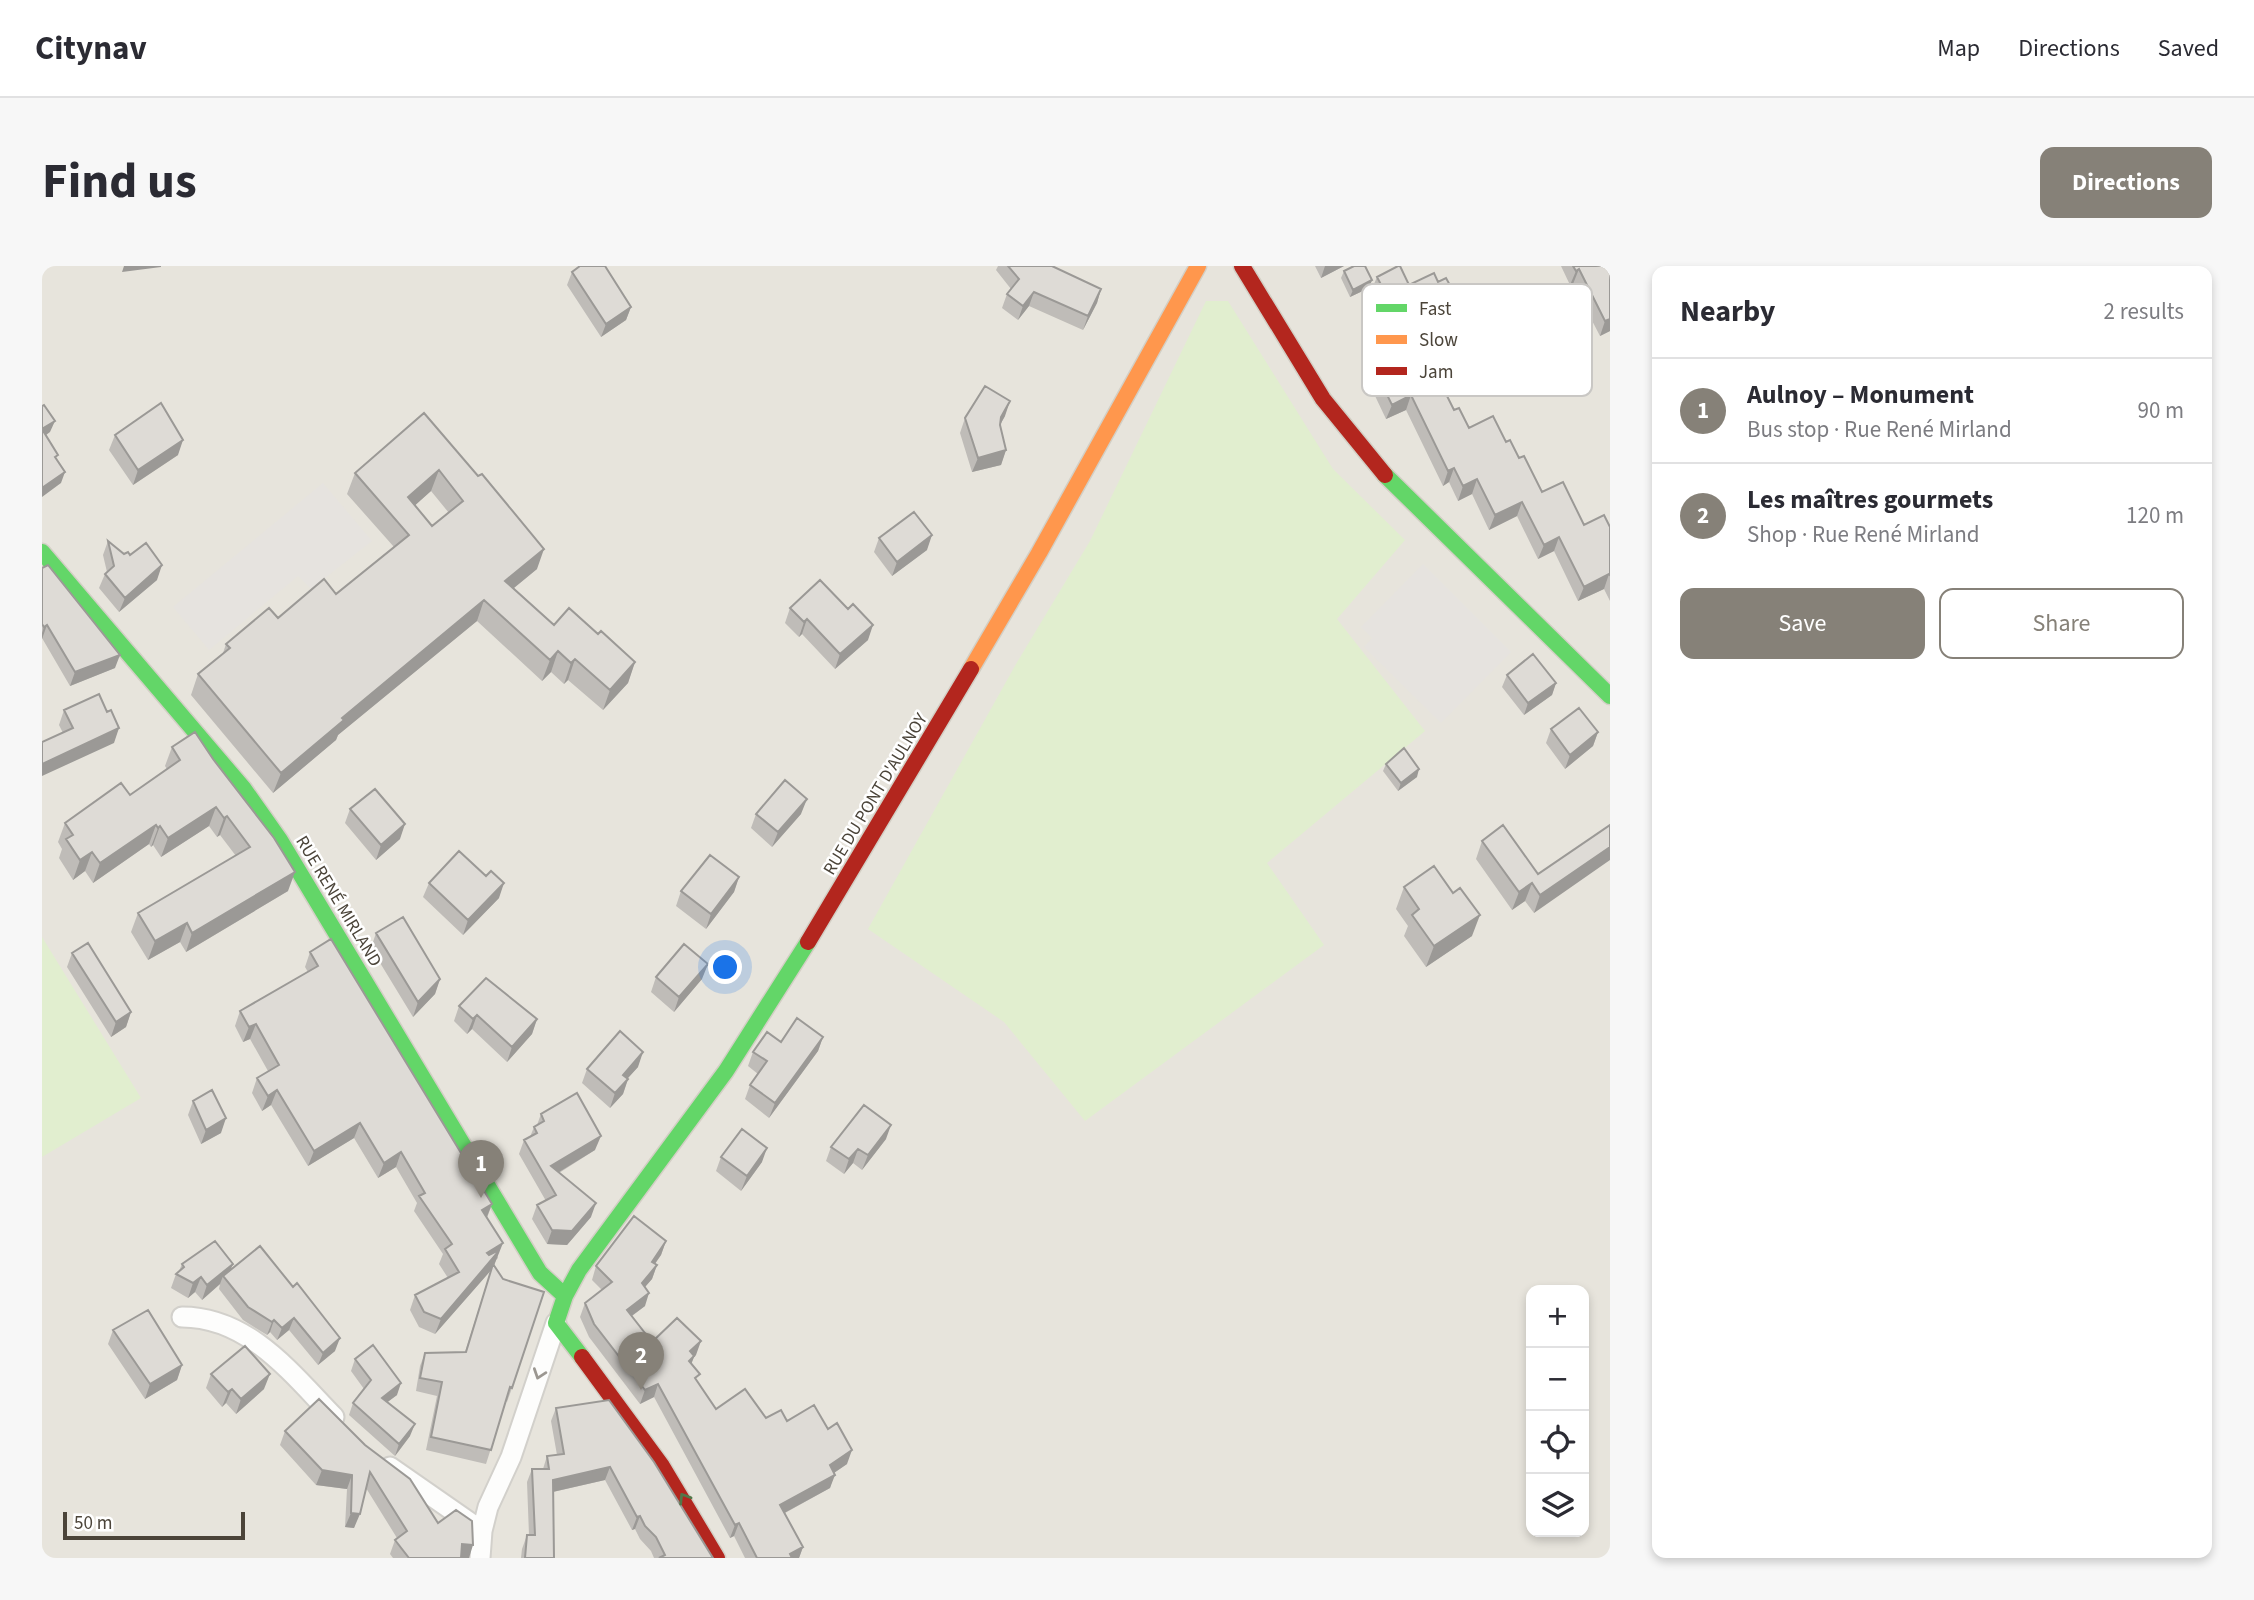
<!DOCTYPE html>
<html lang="en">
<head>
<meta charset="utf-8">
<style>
	:root { --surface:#fff; --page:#f7f7f7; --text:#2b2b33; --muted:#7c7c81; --line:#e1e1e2; --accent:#868178 }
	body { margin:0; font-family:"Source Sans 3",sans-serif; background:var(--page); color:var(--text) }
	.controls { position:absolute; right:21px; bottom:21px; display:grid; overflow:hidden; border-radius:14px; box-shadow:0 4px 10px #0003 }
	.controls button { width:63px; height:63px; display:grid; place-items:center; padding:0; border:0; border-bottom:2px solid var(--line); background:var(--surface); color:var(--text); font:35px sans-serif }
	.scale { position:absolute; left:21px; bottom:18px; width:182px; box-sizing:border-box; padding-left:7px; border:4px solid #4b4439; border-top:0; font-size:19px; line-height:24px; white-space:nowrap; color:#4b4439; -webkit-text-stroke:5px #fff; paint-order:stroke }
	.you { position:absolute; left:684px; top:702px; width:24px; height:24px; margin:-18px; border:5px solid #fff; border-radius:50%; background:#1a73e8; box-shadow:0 0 0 10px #1a73e833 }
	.badge { display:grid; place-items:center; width:46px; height:46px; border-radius:50%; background:var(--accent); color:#fff; font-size:23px; font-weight:700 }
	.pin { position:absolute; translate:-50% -58px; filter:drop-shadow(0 2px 4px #0008) }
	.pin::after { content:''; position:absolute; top:37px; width:24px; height:21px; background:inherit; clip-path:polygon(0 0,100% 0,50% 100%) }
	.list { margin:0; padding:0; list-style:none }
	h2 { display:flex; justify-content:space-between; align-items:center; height:91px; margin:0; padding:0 28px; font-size:30px }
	h2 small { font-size:23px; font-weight:400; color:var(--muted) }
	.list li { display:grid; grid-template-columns:46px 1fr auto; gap:21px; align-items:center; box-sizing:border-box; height:105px; padding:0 28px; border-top:2px solid var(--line) }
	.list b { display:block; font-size:26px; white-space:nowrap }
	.list p { margin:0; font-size:23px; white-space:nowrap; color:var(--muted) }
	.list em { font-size:23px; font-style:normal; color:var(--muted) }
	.actions { display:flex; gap:14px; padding:21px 28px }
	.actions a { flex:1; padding:16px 0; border:2px solid var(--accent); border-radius:14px; text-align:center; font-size:24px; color:var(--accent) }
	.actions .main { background:var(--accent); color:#fff }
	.icon { flex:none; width:38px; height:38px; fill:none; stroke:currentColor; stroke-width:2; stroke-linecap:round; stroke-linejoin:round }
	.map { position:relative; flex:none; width:1568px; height:1292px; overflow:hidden; border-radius:14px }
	header { display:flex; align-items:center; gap:42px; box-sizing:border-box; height:98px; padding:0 35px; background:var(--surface); border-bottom:2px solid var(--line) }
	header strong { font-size:33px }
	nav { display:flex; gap:38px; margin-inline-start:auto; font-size:24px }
	.intro { display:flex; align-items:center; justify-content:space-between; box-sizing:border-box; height:168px; padding:0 42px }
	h1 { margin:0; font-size:49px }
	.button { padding:18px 32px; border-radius:14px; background:var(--accent); color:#fff; font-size:24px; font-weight:700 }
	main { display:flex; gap:42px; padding:0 42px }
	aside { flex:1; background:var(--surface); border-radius:14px; box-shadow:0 4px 10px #0003 }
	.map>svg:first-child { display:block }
	.residential { fill:#e7e4dc; fill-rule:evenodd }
	.green { fill:#e1eecf }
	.parking { fill:#e6e3df }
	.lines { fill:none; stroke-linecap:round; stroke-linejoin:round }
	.street-casing { stroke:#d2d0cb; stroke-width:23 }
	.fast-casing { stroke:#d3cfc5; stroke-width:19 }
	.slow-casing { stroke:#d3cfc5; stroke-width:19 }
	.jam-casing { stroke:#d3cfc5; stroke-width:19 }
	.street { stroke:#fdfdfc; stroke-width:19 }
	.fast { stroke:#63d668; stroke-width:16 }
	.slow { stroke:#ff974d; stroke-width:16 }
	.jam { stroke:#b3261e; stroke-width:16 }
	.wall { fill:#bfbcb8; fill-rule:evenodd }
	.shaded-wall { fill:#9b9996 }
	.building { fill:#dedbd6; stroke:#9b9996; stroke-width:2; fill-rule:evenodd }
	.oneway { stroke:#9b9791 }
	.oneway2 { stroke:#537749 }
	.labels { text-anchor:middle; stroke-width:5; stroke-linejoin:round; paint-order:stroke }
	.street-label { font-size:18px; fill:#4b4439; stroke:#fff }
	.key { fill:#fff; stroke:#c9c7c4; stroke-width:2 }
	.key-label { font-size:19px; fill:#4b4439 }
</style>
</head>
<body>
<header>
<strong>Citynav</strong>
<nav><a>Map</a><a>Directions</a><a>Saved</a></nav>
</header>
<div class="intro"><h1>Find us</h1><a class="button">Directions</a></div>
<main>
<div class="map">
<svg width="1568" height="1292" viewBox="0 0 1568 1292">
	<rect width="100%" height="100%" fill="#f4f2ee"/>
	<path class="residential" d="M0,0H1568V1292H0ZM1489,1024H1542V1266H1489Z"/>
	<path class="green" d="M1164,35H1186L1291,203L1363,274L1295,353L1383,465L1225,597L1282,679L1043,855L962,756L826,663L974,398L1048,275Z
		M0,671L99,832L0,891Z"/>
	<path class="parking" d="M281,217L330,275L269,323L256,310L167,384L131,341Z
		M1381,298L1469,386L1399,457L1322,381L1330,372L1319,361Z"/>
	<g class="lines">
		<g class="street-casing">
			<path id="street" d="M140,1051C207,1051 250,1108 292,1151
				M348,1201L440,1265
				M438,1292L440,1265L446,1241L469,1191L514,1057"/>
		</g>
		<g class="fast-casing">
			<path id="fast" d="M1343,209L1568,430
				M0,286L202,523L238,574L498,1007L523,1030
				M540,1091L514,1057L523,1030L537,1004L684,805L766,676"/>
		</g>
		<g class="slow-casing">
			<path id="slow" d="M929,403L997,287L1156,0"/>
		</g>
		<g class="jam-casing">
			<path id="jam" d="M1200,0L1281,133L1343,209
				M766,676L929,403
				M540,1091L620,1200L675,1292"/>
		</g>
		<use href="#street" class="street"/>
		<use href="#fast" class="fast"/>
		<use href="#slow" class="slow"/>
		<use href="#jam" class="jam"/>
	</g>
	<path class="wall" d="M956,0H1010L1059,23L1055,37L1041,64L987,40L976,54L960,42L965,28L969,23L954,4Z
		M1273,0H1302L1279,12Z
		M1519,0H1568V65L1558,70L1531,18L1528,19Z
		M1302,5L1327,22L1308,31L1299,12Z
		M530,6L589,41L584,54L559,71L525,19Z
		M1335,11L1414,30L1412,34L1437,85L1432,100L1398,116L1412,144L1427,162L1464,176L1477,192L1500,226L1542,259L1568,261V335L1562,323L1536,335L1512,285L1496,293L1475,250L1447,264L1430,228L1416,235L1407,216L1401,220L1364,144L1344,153L1325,113L1330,98L1360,83L1329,25Z
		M1451,43L1478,60L1458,70L1449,50Z
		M382,147L495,303L472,322L512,359L556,368L593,396L586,417L561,444L526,414L522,418L509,406L500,415L435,355L296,469L294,474L231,527L149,429L156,408L181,387L184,378L236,352L294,328L352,281L305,228L313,207ZM389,225L407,247L390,260L373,239Z
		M963,150L958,159L964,184L959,199L930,206L918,167L923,152Z
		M73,169L136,189L91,219L67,184Z
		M837,272L885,284L850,310L832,286Z
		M66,275L82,288L115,314L77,346L57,322L63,308L65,306L61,289Z
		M0,302L73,402L28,420L0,372Z
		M748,342L826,374L793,403L760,368L757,371L743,357Z
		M1465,409L1514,417L1510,429L1482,449L1460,421Z
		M22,444L65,446L72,477L21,467L17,459Z
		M1509,463L1556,466L1551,480L1523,503L1504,477Z
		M130,481L246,625L144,686L138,676L106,694L89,666L96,647L194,590L178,569L175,571L167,560L119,591L111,579L109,581L107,578L51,617L43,605L31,614L17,592L20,583L16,576L23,557L88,529L125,503L123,500Z
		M1344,498L1375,511L1356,525L1341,505Z
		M308,543L358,573L334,594L303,557Z
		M714,548H759L730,581L709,562Z
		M1568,559L1492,647L1483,635L1470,644L1434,593L1440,575L1496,608Z
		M697,611L692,626L664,663L634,640L639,625Z
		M387,617L457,632L421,669L381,631Z
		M1362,621L1430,670L1384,701L1362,670L1366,660L1354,643Z
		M334,667L398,713L393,728L371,751L329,682Z
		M268,686L450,938L445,952L456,992L454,994L452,999L470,1122L465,1136L464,1135L444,1198L384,1184L395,1130L374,1125L378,1100L383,1087L423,1086L449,1004L393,1068L377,1061L368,1044L373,1029L406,1012L397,998L401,988L372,945L375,937L354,901L336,912L312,872L266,900L229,839L220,845L210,827L215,812L226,805L208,773L201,776L193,760L198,745L266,706L263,701Z
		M30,687L89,746L84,761L69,771L25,701Z
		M614,711L660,713L632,746L609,726Z
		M417,740L495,753L490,768L465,796L430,763L425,768L412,755Z
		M781,771L776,785L727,852L703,833L708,819L716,808L706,800L711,786L739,776Z
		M596,801L585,813H586L581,828L568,842L540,817L545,803Z
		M151,835L179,867L159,878L146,849Z
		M499,848L553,884L517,907L549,951L525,979L505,978L490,953L495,939L504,935L477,888L482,874L488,871L492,861L495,859Z
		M844,873L820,904L811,897L802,908L784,895L789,881Z
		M679,891L720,896L699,925L674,905Z
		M624,975L619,989L613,998L615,999L610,1013L603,1021V1040L590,1050L610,1076L654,1089L652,1091L649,1097L655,1116L674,1143L724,1152L745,1155L805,1198L792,1207L788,1222L743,1247L761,1281L757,1292H703L692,1270L688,1272L612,1131L598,1138L547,1071L538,1051L543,1037L560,1024L550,1014L554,1000Z
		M218,980L293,1085L276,1099L247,1064L235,1074L228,1066L225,1069L201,1054L177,1023L178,1018L160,1034L153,1026L146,1032L129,1022L134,1008L137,1005L140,998H191L188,1004Z
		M71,1064L140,1099L135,1114L103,1133L66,1078Z
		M313,1093L355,1129L345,1136L368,1170L353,1190L307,1149L311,1137L322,1123L309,1105Z
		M169,1108L222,1123L194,1148L184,1137L180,1141L164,1122Z
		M277,1133L396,1257L427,1292H351L348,1288L353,1274L355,1272L324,1222L312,1262L303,1261L305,1223L274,1219L238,1179L243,1165Z
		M514,1142L666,1286L671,1292H612L609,1285L598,1273L593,1263L590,1264L563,1214L511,1226L512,1292H479L480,1283L485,1269H487L485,1216L490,1203H501L505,1190L515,1189L509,1155Z"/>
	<path class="shaded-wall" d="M82,0H119V1L80,6Z
		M1283,0H1302L1279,12Z
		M1537,3L1531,18L1528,19L1534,5Z
		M1330,14L1327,22L1308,31L1311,24Z
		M1059,23L1055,37L1041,64L1046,50Z
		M992,26L987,40L976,54L981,40Z
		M589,41L584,54L559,71L564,58Z
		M1480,53L1478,60L1458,70L1461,62Z
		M1568,53V65L1558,70L1563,55Z
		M1437,85L1432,100L1388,121L1393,106Z
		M1369,129L1364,144L1344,153L1350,139Z
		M968,135L963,150L954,166L959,151Z
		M13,155L8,166L0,172V163Z
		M141,174L136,189L91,219L96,204Z
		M964,184L959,199L930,206L936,192Z
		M1412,202L1407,216L1401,220L1406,205Z
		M397,204L389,225L359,252L366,231Z
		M23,206L19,217L0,231V222Z
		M1435,213L1430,228L1416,235L1421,220Z
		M1480,236L1475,250L1447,264L1453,249Z
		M890,269L885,284L850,310L855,296Z
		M1517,271L1512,285L1496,293L1502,279Z
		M502,283L495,303L456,335L463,315Z
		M120,299L115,314L77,346L83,332Z
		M1567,308L1562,323L1536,335L1542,321Z
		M442,334L435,355L296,469L294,474L231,527L239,507L300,452Z
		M765,353L760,368L757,371L762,356Z
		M5,359L0,373V367L2,361Z
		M831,359L826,374L793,403L798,388Z
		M516,385L509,406L500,415L508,394Z
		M78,389L73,402L28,420L33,406Z
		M533,393L526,414L522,418L529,397Z
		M593,396L586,417L561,444L568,424Z
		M1514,417L1510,429L1482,449L1486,437Z
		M77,462L72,477L0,510V498Z
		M1556,466L1551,480L1523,503L1528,489Z
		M1377,503L1375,511L1356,525L1359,517Z
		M765,533L759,548L730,581L736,566Z
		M174,541L167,560L119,591L126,572Z
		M185,550L178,569L175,571L182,552Z
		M363,558L358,573L334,594L339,579Z
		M114,559L107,578L51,617L58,597Z
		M118,560L111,579L109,581L116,562Z
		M1568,581V594L1492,647L1498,629Z
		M50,586L43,605L31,614L38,594Z
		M253,606L246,625L144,686L150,667Z
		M697,611L692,626L664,663L669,648Z
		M462,617L457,632L421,669L426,654Z
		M1490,617L1483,635L1470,644L1477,626Z
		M1438,649L1430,670L1384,701L1392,680Z
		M145,657L138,676L106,694L113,675Z
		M666,698L660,713L632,746L637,731Z
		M398,713L393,728L371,751L376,736Z
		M89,746L84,761L69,771L74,756Z
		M435,749L430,763L425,768L431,753Z
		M495,753L490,768L465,796L470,781Z
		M214,758L208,773L201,776L207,761Z
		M781,771L776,785L727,852L733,837Z
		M601,786L596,801L576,823L581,809Z
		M586,813L581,828L568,842L573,827Z
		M235,824L229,839L220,845L226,830Z
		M184,852L179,867L159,878L164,864Z
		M318,857L312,872L266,900L272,885Z
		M849,859L844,873L820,904L826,889Z
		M559,870L553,884L504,914L509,900Z
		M725,882L720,896L699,925L705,910Z
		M816,883L811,897L802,908L807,893Z
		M359,886L354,901L336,912L342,897Z
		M554,937L549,951L525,979L505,978L510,964Z
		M450,938L444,953L440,944Z
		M624,975L619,989L605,1009L610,996Z
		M461,977L451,1002L393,1068L399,1053L445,987Z
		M191,998L185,1012L181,1010L178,1018L160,1034L165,1019Z
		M615,999L610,1013L595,1030L600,1017Z
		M159,1011L153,1026L146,1032L151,1017Z
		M607,1027L603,1040L580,1057L585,1044Z
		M252,1052L247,1064L235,1074L240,1062Z
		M232,1054L228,1066L225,1069L230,1056Z
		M298,1072L293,1085L276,1099L281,1087Z
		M659,1075L654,1089L652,1091L647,1104L648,1085Z
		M140,1099L135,1114L103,1133L108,1118Z
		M228,1108L222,1123L194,1148L199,1133Z
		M359,1117L355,1129L335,1144L340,1132Z
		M616,1118L612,1131L598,1138L603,1124Z
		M190,1123L184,1137L180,1141L186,1126Z
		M373,1158L368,1170L353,1190L357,1178Z
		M810,1184L805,1198L783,1213L788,1199Z
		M568,1201L563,1214L506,1227L511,1214Z
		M280,1204L310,1209L305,1223L274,1219Z
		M793,1209L788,1222L733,1252L738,1239Z
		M309,1247L318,1248L312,1262L303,1261Z
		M598,1250L593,1263L590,1264L595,1251Z
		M697,1257L692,1270L688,1272L693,1259Z
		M420,1278L431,1279L427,1292H415Z
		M761,1281L757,1292H746L748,1288Z"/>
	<path class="building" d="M538,0H563L589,41L564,58L530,6Z
		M966,0H1010L1059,23L1046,50L992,26L981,40L965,28L977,13Z
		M1312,0H1323L1330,14L1311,24L1302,5Z
		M1356,0H1358L1367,19L1392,7L1396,16L1404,12L1414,30L1411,32L1437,85L1393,106L1412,144L1417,142L1427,162L1451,150L1464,176L1468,174L1477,192L1482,190L1500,226L1521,216L1542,259L1562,249L1568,261V309L1567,308L1542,321L1517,271L1502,279L1480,236L1453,249L1435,213L1421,220L1412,202L1406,205L1369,129L1350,139L1330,98L1370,78L1335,11Z
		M1531,0H1568V53L1563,55L1537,3L1534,5Z
		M943,120L968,135L959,151L958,159L964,184L936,192L923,152Z
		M119,137L141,174L96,204L73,169Z
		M2,139L13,155L0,163L16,189L13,191L23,206L0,222V140Z
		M382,147L436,210L440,208L502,283L463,315L512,359L527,342L556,368L559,365L593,396L568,424L533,393L529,397L516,385L508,394L442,334L300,452L302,454L239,507L156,408L188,382L184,378L227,342L236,352L282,313L294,328L367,269L313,207ZM397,204L421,235L390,260L366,231Z
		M872,246L890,269L855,296L837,272Z
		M66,275L82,288L86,286L88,289L104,277L120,299L83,332L63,308L72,300Z
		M6,299L78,389L33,406L5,359L2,361L0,358V302Z
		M778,314L806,343L811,338L831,359L798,388L765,353L762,356L748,342Z
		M1491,388L1514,417L1486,437L1465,409Z
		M57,428L65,446L69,444L77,462L0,498V476L31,462L22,444Z
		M1537,442L1556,466L1528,489L1509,463Z
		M153,466L171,493L232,572L253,606L150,667L145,657L113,675L96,647L208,581L185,550L182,552L174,541L126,572L118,560L116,562L114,559L58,597L50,586L38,594L24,573L31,569L23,557L79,517L88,529L138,494L130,481Z
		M1362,482L1377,503L1359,517L1344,498Z
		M743,514L765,533L736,566L714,548Z
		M333,523L363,558L339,579L308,543Z
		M1461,559L1496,608L1568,559V581L1498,629L1490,617L1477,626L1440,575Z
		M417,585L444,610L449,605L462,617L426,654L387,617Z
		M668,589L697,611L669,648L639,625Z
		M1392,600L1411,627L1418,622L1438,649L1392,680L1370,649L1377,643L1362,621Z
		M361,651L398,713L376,736L334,667Z
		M289,673L450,938L440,944L461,977L445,987L447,989L455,985L456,986L399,1053L382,1046L373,1029L417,1006L403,983L410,978L377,930L383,927L359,886L342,897L318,857L272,885L235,824L226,830L215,812L237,799L214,758L207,761L198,745L276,700L268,686Z
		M46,677L89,746L74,756L30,687Z
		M642,678L666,698L637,731L614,711Z
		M444,712L495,753L470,781L435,749L431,753L417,740Z
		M755,752L781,771L733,837L708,819L725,795L711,786L725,766L739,776Z
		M578,765L601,786L581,809L586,813L573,827L545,803Z
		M170,824L184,852L164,864L151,835Z
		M535,827L559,870L509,900L554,937L530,965L510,964L495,939L514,929L482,874L495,867L492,861L502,855L499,848Z
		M822,839L849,859L826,889L816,883L807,893L789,881Z
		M700,863L725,882L705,910L679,891Z
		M592,950L624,975L610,996L615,999L600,1017L607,1027L585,1044L610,1076L635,1052L659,1075L648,1085L652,1090L647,1095L658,1108L653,1112L674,1143L703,1123L724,1152L739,1144L745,1155L772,1139L786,1163L795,1157L810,1184L788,1199L793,1209L738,1239L761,1281L748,1288L750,1292H715L697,1257L693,1259L616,1118L603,1124L552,1058L543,1037L570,1016L554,1000Z
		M173,975L191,998L165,1019L159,1011L151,1017L134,1008L142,1001L140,998Z
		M218,980L251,1021L255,1017L298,1072L281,1087L252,1052L240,1062L232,1054L230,1056L206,1041L181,1010Z
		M451,998L461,1013L502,1026L470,1122L468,1121L449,1184L389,1171L400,1116L378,1112L383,1087L424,1086Z
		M106,1044L140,1099L108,1118L71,1064Z
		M331,1079L359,1117L340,1132L373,1158L357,1178L311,1137L329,1114L313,1093Z
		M203,1080L228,1108L199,1133L190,1123L186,1126L169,1108Z
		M277,1133L323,1179L368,1213L396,1257L414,1244L430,1255L431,1279L420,1278L419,1292H367L353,1274L365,1265L328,1206L318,1248L309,1247L310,1209L280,1204L243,1165Z
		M567,1134L612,1196L671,1292H617L623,1289L614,1271L603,1260L598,1250L595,1251L568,1201L511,1214L512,1292H483L485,1269H493L490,1203H507L505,1190L522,1188L514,1142Z"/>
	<defs><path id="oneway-chevron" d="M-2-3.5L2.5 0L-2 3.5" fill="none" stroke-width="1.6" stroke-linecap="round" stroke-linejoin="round" transform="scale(1.75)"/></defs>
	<use class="oneway" href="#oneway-chevron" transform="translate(497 1108) rotate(109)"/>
	<use class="oneway2" href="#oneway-chevron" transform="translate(642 1232) rotate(-122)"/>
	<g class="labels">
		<g class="street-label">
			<text transform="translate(833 528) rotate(-59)" y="6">RUE DU PONT D'AULNOY</text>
			<text transform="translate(297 635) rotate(59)" y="6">RUE RENÉ MIRLAND</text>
		</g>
	</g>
	<rect x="1320" y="18" width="230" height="112" rx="10" class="key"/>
	<rect x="1334" y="38" width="31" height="8" fill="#63d668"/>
	<rect x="1334" y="69" width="31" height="9" fill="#ff974d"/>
	<rect x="1334" y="101" width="31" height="8" fill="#b3261e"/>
	<g class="key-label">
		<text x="1377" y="49">Fast</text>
		<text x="1377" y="80">Slow</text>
		<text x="1377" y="112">Jam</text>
	</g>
</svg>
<div class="controls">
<button>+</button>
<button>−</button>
<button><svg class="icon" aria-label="locate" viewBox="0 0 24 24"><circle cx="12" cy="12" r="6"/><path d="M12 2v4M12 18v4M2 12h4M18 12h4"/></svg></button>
<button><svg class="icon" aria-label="layers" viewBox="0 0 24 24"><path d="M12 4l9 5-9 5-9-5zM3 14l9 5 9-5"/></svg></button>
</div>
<div class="scale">50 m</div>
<div class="you"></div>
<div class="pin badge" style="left:439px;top:932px">1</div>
<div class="pin badge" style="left:599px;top:1124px">2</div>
</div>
<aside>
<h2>Nearby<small>2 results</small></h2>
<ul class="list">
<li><span class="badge">1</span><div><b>Aulnoy – Monument</b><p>Bus stop · Rue René Mirland</p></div><em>90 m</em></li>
<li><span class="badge">2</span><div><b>Les maîtres gourmets</b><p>Shop · Rue René Mirland</p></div><em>120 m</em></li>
</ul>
<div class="actions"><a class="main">Save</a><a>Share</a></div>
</aside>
</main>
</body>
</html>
